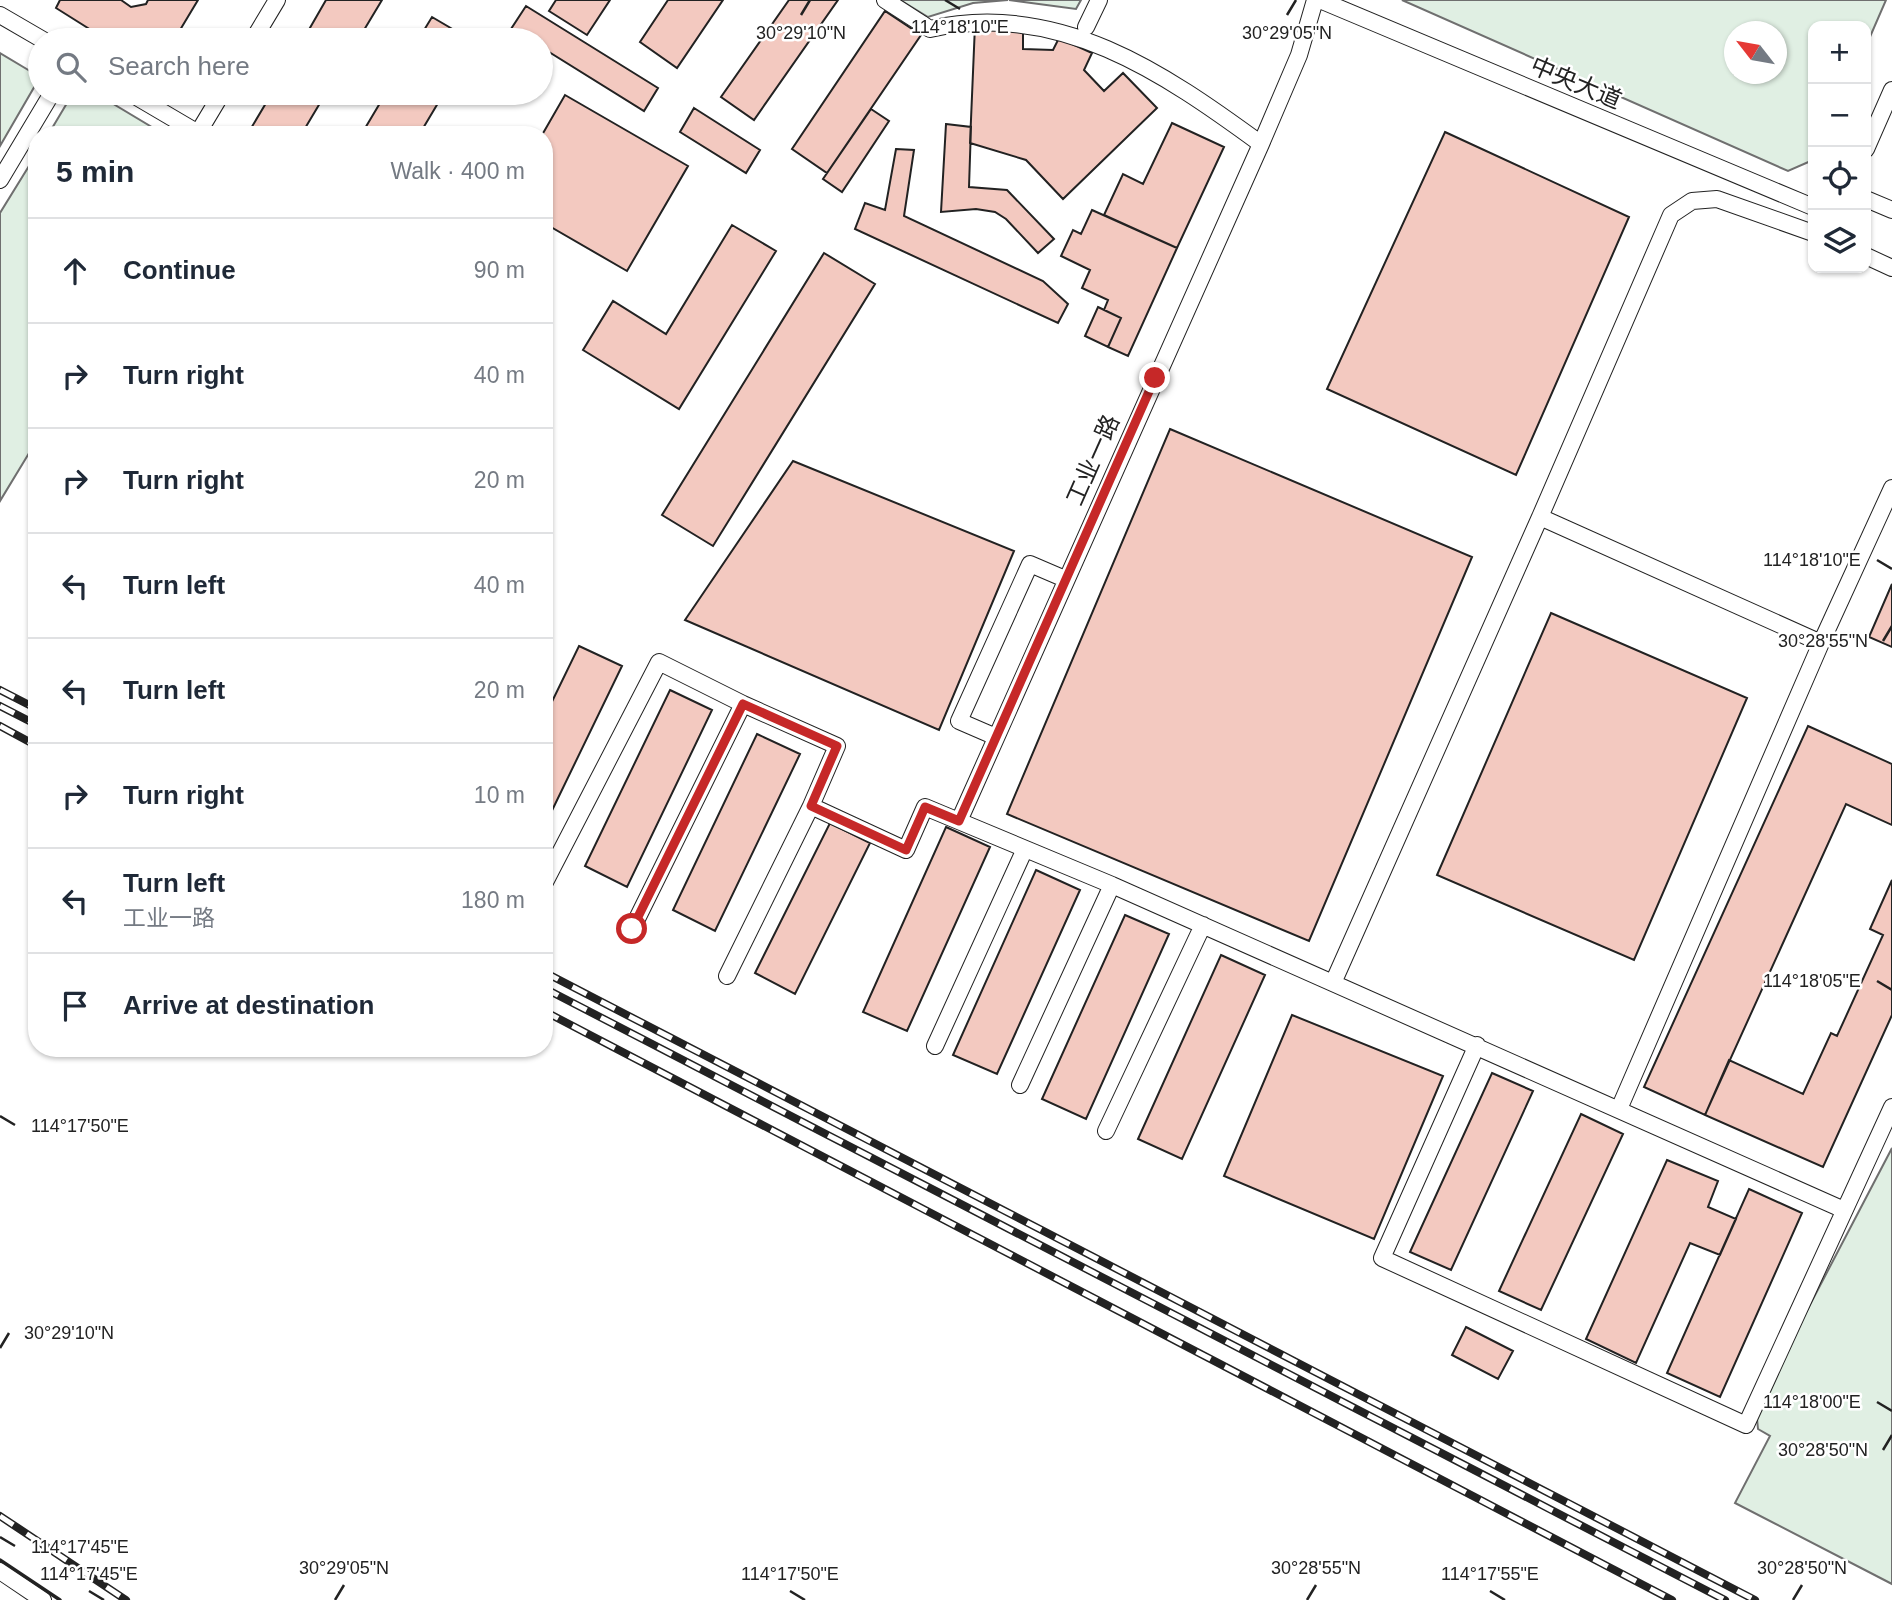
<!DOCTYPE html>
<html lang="en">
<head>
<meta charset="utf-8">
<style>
	:root { --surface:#fff; --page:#f2f2f3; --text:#1f2937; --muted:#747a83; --line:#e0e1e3 }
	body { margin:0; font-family:Helvetica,"Noto Sans SC",sans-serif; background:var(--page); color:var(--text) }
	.controls { position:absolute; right:21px; top:21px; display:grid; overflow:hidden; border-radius:14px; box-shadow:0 2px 5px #0004 }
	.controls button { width:63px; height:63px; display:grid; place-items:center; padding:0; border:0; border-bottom:2px solid var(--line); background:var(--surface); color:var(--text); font:35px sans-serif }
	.compass { position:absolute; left:1724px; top:21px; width:63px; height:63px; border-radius:50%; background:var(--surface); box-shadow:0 2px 5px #0004; rotate:301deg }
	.stop { position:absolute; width:21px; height:21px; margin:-16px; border:5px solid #c62828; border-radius:50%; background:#fff }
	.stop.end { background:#c62828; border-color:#fff; box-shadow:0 2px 7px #0008 }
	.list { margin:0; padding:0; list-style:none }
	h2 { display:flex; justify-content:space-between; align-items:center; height:91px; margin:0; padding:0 28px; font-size:30px }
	h2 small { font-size:23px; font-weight:400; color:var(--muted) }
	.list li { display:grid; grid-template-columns:46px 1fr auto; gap:21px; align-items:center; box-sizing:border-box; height:105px; padding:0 28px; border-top:2px solid var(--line) }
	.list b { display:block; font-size:26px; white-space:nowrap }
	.list p { margin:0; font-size:23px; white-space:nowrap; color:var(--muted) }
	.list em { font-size:23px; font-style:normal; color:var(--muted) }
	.icon { flex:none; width:38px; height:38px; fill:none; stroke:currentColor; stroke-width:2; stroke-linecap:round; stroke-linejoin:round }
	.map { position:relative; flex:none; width:1892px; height:1600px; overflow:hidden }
	.search { position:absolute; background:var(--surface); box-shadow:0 2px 5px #0004; left:28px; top:28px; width:525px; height:77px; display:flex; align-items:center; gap:18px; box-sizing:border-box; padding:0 24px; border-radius:38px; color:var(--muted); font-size:26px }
	.panel { position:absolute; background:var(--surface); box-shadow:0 2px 5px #0004; left:28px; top:126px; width:525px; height:931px; border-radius:28px }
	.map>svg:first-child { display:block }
	.green { fill:#e0efe3; stroke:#6f6f6f; stroke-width:2; fill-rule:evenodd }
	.building { fill:#f3c9c0; stroke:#222; stroke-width:2 }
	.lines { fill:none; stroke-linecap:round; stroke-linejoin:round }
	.street-casing { stroke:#222; stroke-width:18 }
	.street { stroke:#fff; stroke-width:16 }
	.rail-casing { stroke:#222; stroke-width:8 }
	.rail { stroke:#fff; stroke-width:5; stroke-dasharray:16; stroke-linecap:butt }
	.wall { stroke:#222; stroke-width:3.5 }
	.route { stroke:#c62828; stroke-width:9 }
	.ticks { fill:none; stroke:#222; stroke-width:2.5 }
	.labels { text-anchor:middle; stroke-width:5; stroke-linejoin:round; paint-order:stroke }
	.street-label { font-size:24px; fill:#222; stroke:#fff }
	.ticks-label { font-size:18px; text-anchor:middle; fill:#222; stroke:#fff; stroke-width:5; stroke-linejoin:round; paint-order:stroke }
</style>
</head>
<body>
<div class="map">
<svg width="1892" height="1600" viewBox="0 0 1892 1600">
	<rect width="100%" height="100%" fill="#fff"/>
	<path class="green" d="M900,0H1008L973,3L928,17Z
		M1009,0H1081L1076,9Z
		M1402,0H1886L1866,46V26H1813V160L1788,171ZM1734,32H1776V74H1734Z
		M0,53L40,77L0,146Z
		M73,93H95L165,135H48Z
		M37,153V440L0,501V213Z
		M1892,1148V1584L1735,1503L1770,1436L1758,1429L1756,1408Z"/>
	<path class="building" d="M60,0H121L131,7L146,4L148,0H198L174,40H107L56,8Z
		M326,0H382L358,40H303Z
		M556,0H610L587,35L549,11Z
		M668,0H723L677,68L640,42Z
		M789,0H838L754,120L721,97Z
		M526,6L658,88L644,111L541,47V40H529L511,29Z
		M885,11L921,35L827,173L792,149Z
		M432,17L471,40H418Z
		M975,25L1023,27V49L1053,50L1059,38L1092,53L1084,70L1104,91L1123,73L1157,108L1063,199L1026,160L970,143Z
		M272,93H326L301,135H247Z
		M386,93H444L419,135H361Z
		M565,95L688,166L627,271L544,223V135H542Z
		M694,108L760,150L746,173L680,132Z
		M871,109L889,121L842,192L823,179Z
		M1172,123L1224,147L1177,248L1104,215L1123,174L1143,184Z
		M946,124L971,127L969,187L1007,190L1054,239L1038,253L1006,219L995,212L976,209L941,212Z
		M1445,132L1629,217L1516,475L1327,389Z
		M896,149L914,150L904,216L1043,281L1068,304L1058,323L855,229L865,203L885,210Z
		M1092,210L1177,248L1128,356L1108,347L1121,318L1104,310L1108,300L1082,288L1090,270L1061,256L1073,230L1081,234Z
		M732,225L776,251L679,409L583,350L613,301L666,334Z
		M824,253L875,284L713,546L662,515Z
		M1098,307L1121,318L1108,347L1085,336Z
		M1170,429L1472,557L1309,941L1007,814Z
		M793,461L1014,551L939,730L685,620Z
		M1892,584V647L1869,637Z
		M1551,613L1747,698L1634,960L1437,875Z
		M579,646L622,666L544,827V718Z
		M670,690L712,710L627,887L585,866Z
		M1808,726L1892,764V825L1846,804L1705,1115L1644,1087Z
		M757,734L800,754L715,931L673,910Z
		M830,823L870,843L795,994L755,973Z
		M946,827L990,847L907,1031L863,1012Z
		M1036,870L1080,890L997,1074L953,1055Z
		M1892,880V1015L1823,1167L1705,1115L1729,1060L1803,1094L1831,1033L1837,1036L1883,935L1870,929Z
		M1125,915L1169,934L1086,1119L1042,1099Z
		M1221,955L1265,975L1182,1159L1138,1139Z
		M1292,1015L1443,1076L1374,1239L1224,1176Z
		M1492,1073L1533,1091L1451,1270L1410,1252Z
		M1581,1114L1623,1134L1541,1310L1499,1291Z
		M1667,1160L1718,1181L1708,1207L1736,1219L1720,1255L1690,1243L1636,1363L1586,1339Z
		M1749,1189L1802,1213L1720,1397L1667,1373Z
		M1466,1327L1513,1351L1498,1379L1452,1355Z"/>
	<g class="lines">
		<g class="street-casing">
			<path id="street" d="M885,0L930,29C1058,0 1164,73 1261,144
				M1320,0L1813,207
				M0,15L43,40
				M1086,27L1099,0
				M253,40L277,0
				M130,93L198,133L222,93
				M1866,149L1892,90
				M0,180L52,93
				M1866,199L1892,210
				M1866,256L1892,268
				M1540,517L1671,215L1692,201L1717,199L1813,233
				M1821,643L1892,488
				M996,737L959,721L1030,564L1065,579
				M959,821L1261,144L1299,55L1315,0
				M545,882L659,662L743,704L837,746L811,806L906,850L925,807L1112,885L1844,1210
				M632,929L743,704
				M727,976L811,806
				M1333,983L1540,517L1821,643L1619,1109
				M1477,1045L1382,1258L1746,1425L1892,1107
				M935,1046L1024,851
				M1020,1085L1112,885
				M1106,1131L1203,925
				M0,1571L43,1600"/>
		</g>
		<use href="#street" class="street"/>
		<g class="rail-casing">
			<path id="rail" d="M0,690L37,709
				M0,706L37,725
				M0,726L37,746
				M544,972L1755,1600
				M544,988L1725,1600
				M544,1011L1672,1600
				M0,1516L126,1600"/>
		</g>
		<use href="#rail" class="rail"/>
		<path class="wall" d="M0,1560L60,1600"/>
	</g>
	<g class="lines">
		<path class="route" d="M632,929L743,704L837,746L811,806L906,850L925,807L959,821L1155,378"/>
	</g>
	<path class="ticks" d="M945,0L960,9M801,15L810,0M1287,15L1296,0M1877,560L1892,569M1883,641L1892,626M1877,981L1892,990M0,1116L15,1125M0,1348L9,1333M1877,1402L1892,1411M1883,1450L1892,1435M0,1537L15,1546M89,1591L104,1600M790,1591L805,1600M1490,1591L1505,1600M335,1600L344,1585M1307,1600L1316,1585M1793,1600L1802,1585"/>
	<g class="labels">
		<g class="street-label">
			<text transform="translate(1576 83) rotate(23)" y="8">中央大道</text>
			<text transform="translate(1093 460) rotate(-66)" y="8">工业一路</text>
		</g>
	</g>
	<g class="ticks-label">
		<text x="960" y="33">114°18'10"E</text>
		<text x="801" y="39">30°29'10"N</text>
		<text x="1287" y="39">30°29'05"N</text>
		<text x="1812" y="566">114°18'10"E</text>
		<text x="1823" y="647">30°28'55"N</text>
		<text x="1812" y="987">114°18'05"E</text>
		<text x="80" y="1132">114°17'50"E</text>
		<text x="69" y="1339">30°29'10"N</text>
		<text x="1812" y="1408">114°18'00"E</text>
		<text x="1823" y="1456">30°28'50"N</text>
		<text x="80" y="1553">114°17'45"E</text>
		<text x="344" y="1574">30°29'05"N</text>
		<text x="1316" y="1574">30°28'55"N</text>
		<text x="1802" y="1574">30°28'50"N</text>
		<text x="89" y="1580">114°17'45"E</text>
		<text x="790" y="1580">114°17'50"E</text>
		<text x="1490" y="1580">114°17'55"E</text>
	</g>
</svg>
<div class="controls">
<button>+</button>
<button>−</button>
<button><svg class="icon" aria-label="locate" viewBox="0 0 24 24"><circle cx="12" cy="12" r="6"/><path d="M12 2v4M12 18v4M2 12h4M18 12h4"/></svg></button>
<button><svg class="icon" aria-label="layers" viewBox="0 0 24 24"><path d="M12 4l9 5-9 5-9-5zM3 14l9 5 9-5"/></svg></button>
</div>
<svg class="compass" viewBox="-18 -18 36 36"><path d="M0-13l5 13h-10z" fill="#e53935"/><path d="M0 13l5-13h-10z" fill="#747a83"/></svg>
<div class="stop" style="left:632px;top:929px"></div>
<div class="stop end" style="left:1155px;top:378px"></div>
<div class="search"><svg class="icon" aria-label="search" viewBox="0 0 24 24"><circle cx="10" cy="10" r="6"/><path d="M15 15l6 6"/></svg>Search here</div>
<section class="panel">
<h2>5 min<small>Walk · 400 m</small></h2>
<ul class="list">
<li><svg class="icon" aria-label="ahead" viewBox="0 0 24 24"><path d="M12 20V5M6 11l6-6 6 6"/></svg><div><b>Continue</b></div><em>90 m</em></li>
<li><svg class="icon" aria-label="right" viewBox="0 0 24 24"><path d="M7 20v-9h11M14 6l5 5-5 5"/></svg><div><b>Turn right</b></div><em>40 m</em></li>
<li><svg class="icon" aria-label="right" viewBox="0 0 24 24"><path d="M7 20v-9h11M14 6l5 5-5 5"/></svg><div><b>Turn right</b></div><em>20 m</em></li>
<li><svg class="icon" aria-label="left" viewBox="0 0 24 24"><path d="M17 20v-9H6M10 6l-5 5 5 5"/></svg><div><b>Turn left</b></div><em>40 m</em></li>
<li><svg class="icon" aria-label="left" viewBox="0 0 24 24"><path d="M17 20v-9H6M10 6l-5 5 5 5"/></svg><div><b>Turn left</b></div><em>20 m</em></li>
<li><svg class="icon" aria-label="right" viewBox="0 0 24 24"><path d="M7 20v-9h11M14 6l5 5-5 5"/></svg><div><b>Turn right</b></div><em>10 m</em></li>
<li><svg class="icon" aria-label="left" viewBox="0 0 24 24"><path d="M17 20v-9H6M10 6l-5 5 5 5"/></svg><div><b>Turn left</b><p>工业一路</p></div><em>180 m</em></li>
<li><svg class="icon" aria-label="arrive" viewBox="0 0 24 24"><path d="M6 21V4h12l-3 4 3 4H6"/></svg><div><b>Arrive at destination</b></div></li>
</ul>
</section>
</div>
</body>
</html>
